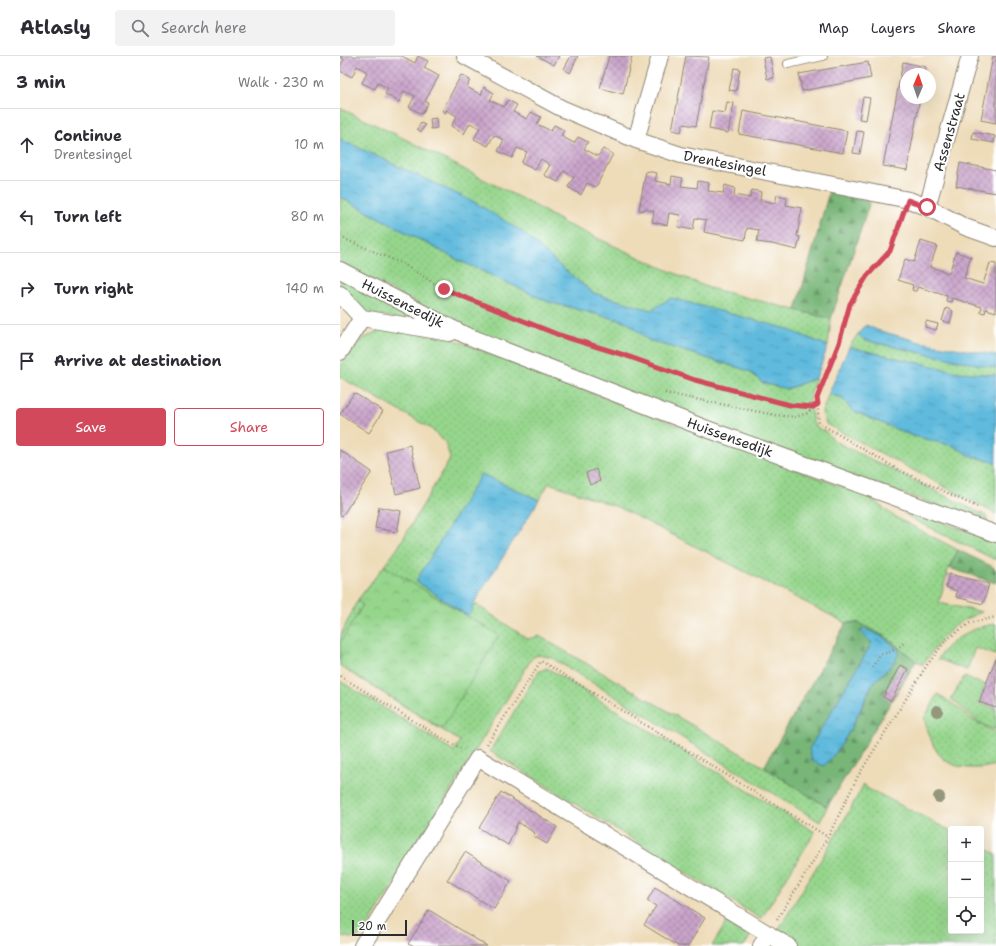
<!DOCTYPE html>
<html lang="en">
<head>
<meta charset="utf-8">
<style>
	:root { --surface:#fff; --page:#f2f2f3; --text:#2b2b33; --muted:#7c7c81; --line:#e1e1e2; --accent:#d1495b }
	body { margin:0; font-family:"Shantell Sans",sans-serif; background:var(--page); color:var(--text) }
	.controls { position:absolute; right:12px; bottom:12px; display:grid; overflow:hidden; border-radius:4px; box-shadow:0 4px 16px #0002 }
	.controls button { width:36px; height:36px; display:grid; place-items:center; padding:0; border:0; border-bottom:1px solid var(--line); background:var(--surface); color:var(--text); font:20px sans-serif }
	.compass { position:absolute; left:560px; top:12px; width:36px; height:36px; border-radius:50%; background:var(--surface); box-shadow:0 4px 16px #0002; rotate:2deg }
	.scale { position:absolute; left:12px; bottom:10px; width:55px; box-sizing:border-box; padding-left:4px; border:2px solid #2b2b2b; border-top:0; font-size:11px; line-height:14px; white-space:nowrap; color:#2b2b2b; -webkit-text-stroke:3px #fff; paint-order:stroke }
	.stop { position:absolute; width:12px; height:12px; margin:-9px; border:3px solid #d1495b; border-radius:50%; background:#fff }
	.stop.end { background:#d1495b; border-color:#fff; box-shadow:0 1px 4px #0008 }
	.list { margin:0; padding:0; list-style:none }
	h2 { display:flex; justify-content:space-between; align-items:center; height:52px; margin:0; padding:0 16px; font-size:17px }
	h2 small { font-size:13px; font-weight:400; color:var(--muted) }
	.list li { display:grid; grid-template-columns:26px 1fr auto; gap:12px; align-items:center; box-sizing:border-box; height:72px; padding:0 16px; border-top:1px solid var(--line) }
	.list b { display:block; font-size:15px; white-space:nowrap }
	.list p { margin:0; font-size:13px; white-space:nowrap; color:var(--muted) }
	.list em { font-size:13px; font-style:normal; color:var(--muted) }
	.actions { display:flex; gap:8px; padding:12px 16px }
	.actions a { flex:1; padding:9px 0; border:1px solid var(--accent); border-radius:4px; text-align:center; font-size:14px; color:var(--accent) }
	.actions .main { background:var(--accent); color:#fff }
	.icon { flex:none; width:22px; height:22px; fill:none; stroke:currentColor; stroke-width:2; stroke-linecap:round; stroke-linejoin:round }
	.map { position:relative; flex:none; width:656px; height:890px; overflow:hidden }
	header { display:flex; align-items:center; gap:24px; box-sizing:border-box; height:56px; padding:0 20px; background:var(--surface); border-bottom:1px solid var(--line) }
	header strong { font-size:19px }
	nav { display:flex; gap:22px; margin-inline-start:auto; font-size:14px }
	.search { width:280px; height:36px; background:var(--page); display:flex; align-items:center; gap:10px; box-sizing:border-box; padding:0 14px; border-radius:4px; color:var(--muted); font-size:15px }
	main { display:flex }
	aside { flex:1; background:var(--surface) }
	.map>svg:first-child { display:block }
	.grass { fill:url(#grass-dots); stroke:#60805c }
	.forest { fill:url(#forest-firs); stroke:#527052; fill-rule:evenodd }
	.park { fill:url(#park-crowns); stroke:#60805c }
	.water { fill:url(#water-ripples); stroke:#457284 }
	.building { fill:url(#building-cross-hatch) }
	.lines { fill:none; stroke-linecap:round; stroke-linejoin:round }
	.service-casing { stroke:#8c8472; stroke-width:10 }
	.minor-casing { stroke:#8c8472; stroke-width:18 }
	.path { stroke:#8c8472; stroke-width:2.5; stroke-dasharray:1 3; stroke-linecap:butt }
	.service { stroke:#fff; stroke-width:8 }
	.minor { stroke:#fff; stroke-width:16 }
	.tree { fill:#94977b }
	.route { stroke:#d1495b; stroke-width:5 }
	.labels { text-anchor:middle; stroke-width:4; stroke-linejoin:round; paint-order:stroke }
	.street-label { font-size:14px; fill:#2b2b2b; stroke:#fff }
</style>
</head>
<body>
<header>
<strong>Atlasly</strong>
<div class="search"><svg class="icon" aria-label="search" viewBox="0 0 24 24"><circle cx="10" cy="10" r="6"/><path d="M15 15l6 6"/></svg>Search here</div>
<nav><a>Map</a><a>Layers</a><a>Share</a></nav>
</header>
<main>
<aside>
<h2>3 min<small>Walk · 230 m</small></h2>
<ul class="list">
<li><svg class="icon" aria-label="ahead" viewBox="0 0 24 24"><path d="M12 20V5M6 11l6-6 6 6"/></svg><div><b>Continue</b><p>Drentesingel</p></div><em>10 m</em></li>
<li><svg class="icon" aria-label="left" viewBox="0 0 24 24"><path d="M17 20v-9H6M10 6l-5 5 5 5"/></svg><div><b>Turn left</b></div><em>80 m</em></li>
<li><svg class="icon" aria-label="right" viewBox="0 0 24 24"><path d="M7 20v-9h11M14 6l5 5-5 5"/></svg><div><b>Turn right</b></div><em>140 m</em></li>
<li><svg class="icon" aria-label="arrive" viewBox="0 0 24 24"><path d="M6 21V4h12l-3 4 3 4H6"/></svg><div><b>Arrive at destination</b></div></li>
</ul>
<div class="actions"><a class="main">Save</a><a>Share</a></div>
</aside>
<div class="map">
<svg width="656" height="890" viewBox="0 0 656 890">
	<defs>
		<pattern id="grass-dots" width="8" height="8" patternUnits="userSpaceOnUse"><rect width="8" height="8" fill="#95d58c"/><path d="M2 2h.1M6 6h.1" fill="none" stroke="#81b779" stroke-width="1.8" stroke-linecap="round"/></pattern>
		<pattern id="forest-firs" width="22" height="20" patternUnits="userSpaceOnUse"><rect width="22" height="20" fill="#78b678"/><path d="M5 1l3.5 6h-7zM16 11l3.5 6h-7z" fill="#639463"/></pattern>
		<pattern id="park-crowns" width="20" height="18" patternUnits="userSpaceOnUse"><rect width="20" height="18" fill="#95d58c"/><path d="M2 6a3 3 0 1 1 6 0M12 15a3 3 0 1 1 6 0" fill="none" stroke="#81b779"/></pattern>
		<pattern id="water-ripples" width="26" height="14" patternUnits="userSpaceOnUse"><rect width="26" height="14" fill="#5fbadd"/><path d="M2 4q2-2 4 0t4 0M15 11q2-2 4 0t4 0" fill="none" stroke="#4f97b3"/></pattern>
		<pattern id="building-cross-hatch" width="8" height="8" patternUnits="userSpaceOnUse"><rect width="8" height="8" fill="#caa4cb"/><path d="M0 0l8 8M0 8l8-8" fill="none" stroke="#a486a5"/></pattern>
	</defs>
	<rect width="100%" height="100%" fill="#fff"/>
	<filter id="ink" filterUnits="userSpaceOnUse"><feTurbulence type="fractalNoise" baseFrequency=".025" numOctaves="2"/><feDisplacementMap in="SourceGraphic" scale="8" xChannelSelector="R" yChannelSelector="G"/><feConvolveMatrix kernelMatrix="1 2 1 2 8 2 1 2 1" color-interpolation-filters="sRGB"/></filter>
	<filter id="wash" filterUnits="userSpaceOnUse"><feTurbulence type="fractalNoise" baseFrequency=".012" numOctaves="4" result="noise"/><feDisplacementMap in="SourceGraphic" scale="16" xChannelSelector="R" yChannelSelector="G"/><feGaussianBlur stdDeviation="0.9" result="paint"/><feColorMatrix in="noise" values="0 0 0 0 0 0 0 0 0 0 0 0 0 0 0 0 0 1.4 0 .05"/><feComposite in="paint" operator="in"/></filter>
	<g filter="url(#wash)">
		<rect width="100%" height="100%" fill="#eedcb9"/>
		<path class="grass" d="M0,52L59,80L192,148L226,168L325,213L369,232L491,263L488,290L444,272L311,254L253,237L219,209L136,147L0,83Z
			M0,141L116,203L209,246L287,266L308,284L409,315L423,327L447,333L476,322L469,343L473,367L481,374H484L496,386L646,460L648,467L281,340L125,273L0,207Z
			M0,223L81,267L22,256L0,234Z
			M42,273L110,282L201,318L529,441L555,461L618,494L608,514L599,547L642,556C611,567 601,583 583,609L576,605L546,581L518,567H506L278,451L209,427L199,444L141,418L131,556L134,547L188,583L199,580L424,711L487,751L480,766L212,602L198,599L192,602L30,867C20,880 17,886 0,879V625L114,695L120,685L0,610V581L17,545L57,493L110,403L106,387L90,372L0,321V310L23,283Z
			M518,278L524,284L577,296L656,312V319L618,316L509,291Z
			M489,337L504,344L511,354L570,379L614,390L629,399L656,407V458L486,368L482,356Z
			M554,449L656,485V504L572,463Z
			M656,568V599L635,592L627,614L598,603C609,584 634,570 656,568Z
			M207,612L475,776L421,863L150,695L198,616Z
			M624,621L646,629L639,646L656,652V670L655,674L640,667L611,643Z
			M598,638L613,648L630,662L656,677V709C637,714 612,715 598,697C591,688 588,674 584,663Z
			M524,728L528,733L541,739L611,775V875H641V790L656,798V890H459L437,876L497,777Z
			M389,862L413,876L404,890H372Z"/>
		<path class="forest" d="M489,136L530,146L491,263L456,254Z
			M618,494L653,511L656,514V527L609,512Z
			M506,567H518L546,581L576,605L487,751L424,711ZM520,576L558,599L543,618L534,625L512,671L493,700L470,693L532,587Z"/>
		<path class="park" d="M44,510L159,579L102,673L0,610V587L23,549L17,545Z"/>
		<path class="water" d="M0,83L136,147L181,175L219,209L253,237L311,254L331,242L444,272L488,290L476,322L447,333L423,327L409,315L308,284L287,266L209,246L116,203L0,141Z
			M526,269L537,274L580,286L656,299V312L577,296L524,284L518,278Z
			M509,291L618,316L656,319V407L629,399L614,390L570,379L511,354L504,344L489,337Z
			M141,418L199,444L134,547L131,556L128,560L76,525Z
			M525,573L543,581L559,594C558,607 543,616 535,625C529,631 526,642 522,650C512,671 501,693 484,710L472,705L469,693L532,587L520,576Z"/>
		<g id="blocks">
			<path class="building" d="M0,0H62L75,7L78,0L88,5L84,12L99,20L85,45L88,47L82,58L69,51L75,40L64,35L59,46L45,38L48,32L38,27L35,33L22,27L27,16L17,10L12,21L0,15V11L4,3L0,1Z
				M197,0H219L214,9Z
				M231,0H238L230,17L224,13Z
				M269,0H292L283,38L260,32Z
				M346,0L369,1L356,70L343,68L341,76L332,74Z
				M653,0H656V67L641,64Z
				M430,1L434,22L427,23L423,2Z
				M528,6L531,22L462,35L459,18Z
				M563,6L586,11L585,18H566V42H580L567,114L543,110Z
				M394,12L400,13L396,35L389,34Z
				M121,19L130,24L127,31L141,39L144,31L154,37L150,44L164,51L168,44L177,49L173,56L187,63L191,56L201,61L197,68L211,75L214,69L224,74L221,80L234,87L238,81L248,86L244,93L258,100L263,93L273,98L256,131L247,127L241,139L228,131L234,121L224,115L218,126L204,119L210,109L201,103L195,114L181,107L187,96L177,92L172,102L158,95L164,84L154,79L148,90L134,83L140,72L130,67L124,78L111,70L117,60L106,54L105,57L102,55Z
				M523,41L530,42L526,64L519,63Z
				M387,46L394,47L388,77L369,73L372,55L385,57Z
				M403,55L507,75L503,97L399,78Z
				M96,62L97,72L91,73L90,63Z
				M81,67L85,69L81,76L77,73Z
				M517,75L524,76L520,98L513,97Z
				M633,76L655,80L654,87L632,83Z
				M620,107L656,114V137L616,130Z
				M306,115L317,117L315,125L331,128L332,120L343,122L341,130L357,132L358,125L369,127L368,135L383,137L385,129L395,132L394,139L410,142L412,134L421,136L420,144L435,147L437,139L447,141L446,149L462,152L457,180L460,181L457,194L432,188L417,186L419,174L407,172L405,184L364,176L366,164L355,162L353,174L338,171L340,159L329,157L327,169L312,166L314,155L304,153L303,155L299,154Z
				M581,185L597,190L590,211L609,217L616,196L631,201L624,222L643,228L650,207L656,208V256L646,253L645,257L640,256L642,251L612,242L611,246L606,245L607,240L578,231L576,235H574L572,234L573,229L558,224L565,203L574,206Z
				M606,252L613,255L610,267L602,265Z
				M586,265L598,268L596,274L585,271Z
				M14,337L43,355L29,377L0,358Z
				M70,389L80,432L56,438L46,395Z
				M0,394L32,416L2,460L0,459Z
				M256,413L260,425L250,429L246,417Z
				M39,451L61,455L57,476L35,472Z
				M609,518L649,528L643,548L616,541L617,535L606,531Z
				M656,602V652L639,646Z
				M560,609L568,613L551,645L543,641Z
				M161,736L217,771L207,788L193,780L195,777L178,766L168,789L139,772Z
				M125,796L171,825L154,853L107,824Z
				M315,831L365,862L348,890H338L304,869L316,850L307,845Z
				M89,854L147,890H72L68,888Z"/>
		</g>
	</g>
	<g filter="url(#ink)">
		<use href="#blocks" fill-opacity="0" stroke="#8c8472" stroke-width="1"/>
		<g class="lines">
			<g class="service-casing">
				<path id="service" d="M448,8L483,0"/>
			</g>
			<g class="minor-casing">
				<path id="minor" d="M125,0L221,52L296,84L341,99L569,144L587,151L625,171L656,182
					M296,84L320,0
					M587,151L630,0
					M0,214L125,279L367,373L656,478
					M0,238L22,262L110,277
					M0,296L22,262
					M22,890L138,702L448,890
					M421,890L429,878"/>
			</g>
			<path class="path" d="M563,159L549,195L527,220L510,248L499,287L477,342L479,367L557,413L637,451
				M0,181L63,208L104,233L219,279L284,299L355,324L451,349L473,351
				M325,337L435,359L456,361L467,357L477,348
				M532,611L541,598C550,596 558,594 564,586
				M0,620L100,681L124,694
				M147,688L201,605L488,781
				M437,864L488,781L518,720L587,609L607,583L630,567L656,561"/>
			<use href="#service" class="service"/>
			<use href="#minor" class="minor"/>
		</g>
		<g class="tree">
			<circle cx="597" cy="655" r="6"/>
			<circle cx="599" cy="741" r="6"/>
		</g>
	</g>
	<g class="lines" filter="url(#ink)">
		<path class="route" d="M104,233L219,279L284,299L355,324L450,349L473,351L478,348L477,342L499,287L510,248L527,220L550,195L568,144L587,151"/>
	</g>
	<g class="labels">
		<g class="street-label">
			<text transform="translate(609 76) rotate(-74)" y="5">Assenstraat</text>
			<text transform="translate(385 107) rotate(11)" y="5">Drentesingel</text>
			<text transform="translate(63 247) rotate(27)" y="5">Huissensedijk</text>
			<text transform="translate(390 381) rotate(20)" y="5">Huissensedijk</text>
		</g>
	</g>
</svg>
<div class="controls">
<button>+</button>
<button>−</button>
<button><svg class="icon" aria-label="locate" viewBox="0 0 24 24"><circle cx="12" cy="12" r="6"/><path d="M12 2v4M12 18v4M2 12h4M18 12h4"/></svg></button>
</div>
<svg class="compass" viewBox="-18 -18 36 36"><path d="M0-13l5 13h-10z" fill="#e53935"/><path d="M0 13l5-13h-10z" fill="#7c7c81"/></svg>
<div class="scale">20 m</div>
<div class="stop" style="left:587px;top:151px"></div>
<div class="stop end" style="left:104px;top:233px"></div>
</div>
</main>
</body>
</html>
